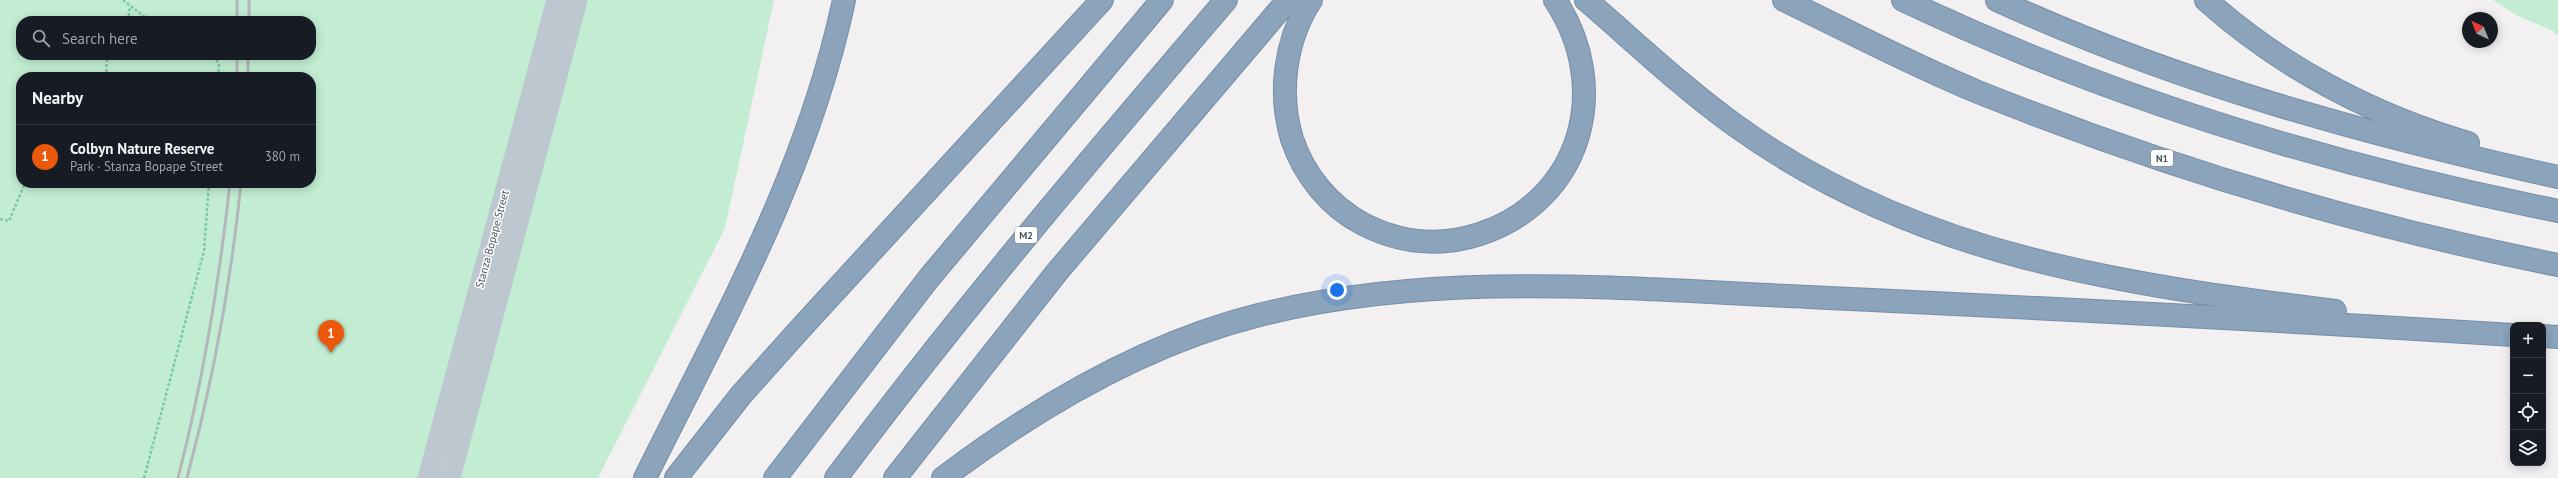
<!DOCTYPE html>
<html lang="en">
<head>
<meta charset="utf-8">
<style>
	:root { --surface:#171b24; --page:#20242c; --text:#f1f3f6; --muted:#9ea1a6; --line:#363941; --accent:#ea580c }
	body { margin:0; font-family:"PT Sans",sans-serif; background:var(--page); color:var(--text) }
	.controls { position:absolute; right:12px; bottom:12px; display:grid; overflow:hidden; border-radius:8px; box-shadow:0 2px 10px #0003 }
	.controls button { width:36px; height:36px; display:grid; place-items:center; padding:0; border:0; border-bottom:1px solid var(--line); background:var(--surface); color:var(--text); font:20px sans-serif }
	.compass { position:absolute; left:2462px; top:12px; width:36px; height:36px; border-radius:50%; background:var(--surface); box-shadow:0 2px 10px #0003; rotate:317deg }
	.you { position:absolute; left:1337px; top:290px; width:14px; height:14px; margin:-10px; border:3px solid #fff; border-radius:50%; background:#1a73e8; box-shadow:0 0 0 6px #1a73e833 }
	.badge { display:grid; place-items:center; width:26px; height:26px; border-radius:50%; background:var(--accent); color:#fff; font-size:13px; font-weight:700 }
	.pin { position:absolute; translate:-50% -33px; filter:drop-shadow(0 1px 2px #0008) }
	.pin::after { content:''; position:absolute; top:21px; width:14px; height:12px; background:inherit; clip-path:polygon(0 0,100% 0,50% 100%) }
	.list { margin:0; padding:0; list-style:none }
	h2 { display:flex; justify-content:space-between; align-items:center; height:52px; margin:0; padding:0 16px; font-size:17px }
	h2 small { font-size:13px; font-weight:400; color:var(--muted) }
	.list li { display:grid; grid-template-columns:26px 1fr auto; gap:12px; align-items:center; box-sizing:border-box; height:64px; padding:0 16px; border-top:1px solid var(--line) }
	.list b { display:block; font-size:15px; white-space:nowrap }
	.list p { margin:0; font-size:13px; white-space:nowrap; color:var(--muted) }
	.list em { font-size:13px; font-style:normal; color:var(--muted) }
	.icon { flex:none; width:22px; height:22px; fill:none; stroke:currentColor; stroke-width:2; stroke-linecap:round; stroke-linejoin:round }
	.map { position:relative; flex:none; width:2558px; height:478px; overflow:hidden }
	.search { position:absolute; background:var(--surface); box-shadow:0 2px 10px #0003; left:16px; top:16px; width:300px; height:44px; display:flex; align-items:center; gap:10px; box-sizing:border-box; padding:0 14px; border-radius:16px; color:var(--muted); font-size:15px }
	.panel { position:absolute; background:var(--surface); box-shadow:0 2px 10px #0003; left:16px; top:72px; width:300px; height:116px; border-radius:16px }
	.map>svg:first-child { display:block }
	.green { fill:#c2edd2; fill-rule:evenodd }
	.lines { fill:none; stroke-linecap:round; stroke-linejoin:round }
	.motorway-casing { stroke:#778ea7; stroke-width:24 }
	.path { stroke:#7cc9a2; stroke-width:2.5; stroke-dasharray:3 2; stroke-linecap:butt }
	.secondary { stroke:#bdc7d0; stroke-width:21 }
	.motorway { stroke:#8ba3bb; stroke-width:22 }
	.rail { stroke:#b3b6ba; stroke-width:3 }
	.labels { text-anchor:middle; stroke-width:3; stroke-linejoin:round; paint-order:stroke }
	.shield { fill:#fff; stroke:#80878d; stroke-width:1 }
	.shield-label { font-size:10px; font-weight:bold; fill:#49545c }
	.street-label { font-size:11px; fill:#49545c; stroke:#fff }
</style>
</head>
<body>
<div class="map">
<svg width="2558" height="478" viewBox="0 0 2558 478">
	<rect width="100%" height="100%" fill="#f2f0f0"/>
	<path class="green" d="M0,0H774L725,228L598,478H0ZM21,21H311V55H21ZM21,77H311V183H21Z
		M2493,0H2558V36L2553,31L2514,14Z"/>
	<g class="lines">
		<g class="motorway-casing">
			<path id="motorway" d="M1311,0C1285,40 1278,93 1292,139C1304,175 1329,206 1363,224C1400,243 1440,247 1480,234C1582,200 1613,88 1555,0
				M1586,0C1636,43 1683,88 1736,126C1917,256 2121,284 2335,311
				M1784,0C1848,31 1912,65 1978,92C2165,167 2361,226 2558,265
				M1903,0C2111,99 2333,166 2558,211
				M1997,0C2175,82 2367,135 2558,177
				M2206,0C2281,67 2372,115 2468,143
				M2543,336L2558,337
				M645,478C722,323 808,171 844,0
				M676,478L741,395L801,328L1102,0
				M775,478L929,278L1162,0
				M836,478C959,313 1092,157 1226,0
				M895,478L1057,272L1288,0
				M943,478C1037,407 1143,344 1259,315C1438,270 1625,289 1808,297C2043,308 2278,320 2513,335"/>
		</g>
		<path class="path" d="M123,0L150,21
			M128,21L130,6
			M214,55L219,65L218,77
			M106,77L107,59L113,55
			M0,219L9,221L25,183
			M144,478L204,251L209,183"/>
		<path class="secondary" d="M428,478L557,0
			M450,478L577,0"/>
		<use href="#motorway" class="motorway"/>
		<path class="rail" d="M237,0V21
			M249,0V21
			M237,77V55
			M248,77V55
			M178,478C203,381 219,283 230,183
			M187,478C213,381 231,283 241,183"/>
	</g>
	<g class="labels">
		<g class="shield">
			<rect x="2151" y="150" width="22" height="16" rx="3"/>
			<rect x="1015" y="227" width="22" height="16" rx="3"/>
		</g>
		<g class="shield-label">
			<text x="2162" y="162">N1</text>
			<text x="1026" y="239">M2</text>
		</g>
		<g class="street-label">
			<text transform="translate(492 239) rotate(-75)" y="4">Stanza Bopape Street</text>
		</g>
	</g>
</svg>
<div class="controls">
<button>+</button>
<button>−</button>
<button><svg class="icon" aria-label="locate" viewBox="0 0 24 24"><circle cx="12" cy="12" r="6"/><path d="M12 2v4M12 18v4M2 12h4M18 12h4"/></svg></button>
<button><svg class="icon" aria-label="layers" viewBox="0 0 24 24"><path d="M12 4l9 5-9 5-9-5zM3 14l9 5 9-5"/></svg></button>
</div>
<svg class="compass" viewBox="-18 -18 36 36"><path d="M0-13l5 13h-10z" fill="#e53935"/><path d="M0 13l5-13h-10z" fill="#9ea1a6"/></svg>
<div class="you"></div>
<div class="pin badge" style="left:331px;top:353px">1</div>
<div class="search"><svg class="icon" aria-label="search" viewBox="0 0 24 24"><circle cx="10" cy="10" r="6"/><path d="M15 15l6 6"/></svg>Search here</div>
<section class="panel">
<h2>Nearby<small></small></h2>
<ul class="list">
<li><span class="badge">1</span><div><b>Colbyn Nature Reserve</b><p>Park · Stanza Bopape Street</p></div><em>380 m</em></li>
</ul>
</section>
</div>
</body>
</html>
